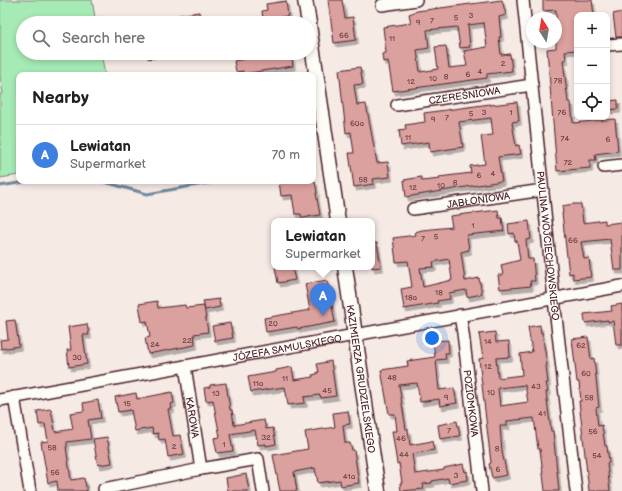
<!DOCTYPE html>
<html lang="en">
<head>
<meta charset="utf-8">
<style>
	:root { --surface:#fff; --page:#f2f2f2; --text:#202124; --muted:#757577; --line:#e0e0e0; --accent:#4a1f2b }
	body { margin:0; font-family:"Balsamiq Sans",sans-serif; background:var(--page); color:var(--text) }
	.controls { position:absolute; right:12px; top:12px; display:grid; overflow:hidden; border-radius:8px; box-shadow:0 2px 6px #0003 }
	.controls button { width:36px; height:36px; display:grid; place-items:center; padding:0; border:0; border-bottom:1px solid var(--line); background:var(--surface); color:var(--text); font:20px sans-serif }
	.compass { position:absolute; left:526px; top:12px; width:36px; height:36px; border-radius:50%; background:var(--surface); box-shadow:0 2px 6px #0003; rotate:349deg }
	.you { position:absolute; left:432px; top:338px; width:14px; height:14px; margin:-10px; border:3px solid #fff; border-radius:50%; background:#1a73e8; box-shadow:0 0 0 6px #1a73e833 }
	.badge { display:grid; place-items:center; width:26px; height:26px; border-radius:50%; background:var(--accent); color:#fff; font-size:13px; font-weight:700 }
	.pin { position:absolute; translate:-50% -33px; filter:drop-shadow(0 1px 2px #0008) }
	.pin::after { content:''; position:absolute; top:21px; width:14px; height:12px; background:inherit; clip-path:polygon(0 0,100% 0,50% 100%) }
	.popup { position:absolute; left:271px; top:218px; width:104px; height:52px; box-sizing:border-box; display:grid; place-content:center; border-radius:8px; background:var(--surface); filter:drop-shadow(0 1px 3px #0005); font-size:13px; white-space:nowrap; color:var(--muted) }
	.popup b { font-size:15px; color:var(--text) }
	.popup::after { content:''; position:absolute; left:50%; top:100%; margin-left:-8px; border:8px solid transparent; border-top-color:var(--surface) }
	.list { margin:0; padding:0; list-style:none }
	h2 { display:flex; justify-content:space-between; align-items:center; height:52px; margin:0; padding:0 16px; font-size:17px }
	h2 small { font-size:13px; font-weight:400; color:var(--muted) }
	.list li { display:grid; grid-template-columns:26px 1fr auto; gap:12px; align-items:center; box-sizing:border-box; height:60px; padding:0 16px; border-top:1px solid var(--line) }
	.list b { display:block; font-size:15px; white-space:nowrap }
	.list p { margin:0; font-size:13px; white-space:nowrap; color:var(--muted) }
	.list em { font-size:13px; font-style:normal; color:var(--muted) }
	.icon { flex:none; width:22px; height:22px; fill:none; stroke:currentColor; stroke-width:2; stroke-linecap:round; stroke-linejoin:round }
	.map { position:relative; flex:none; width:622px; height:491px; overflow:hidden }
	.search { position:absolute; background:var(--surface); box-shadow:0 2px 6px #0003; left:16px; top:16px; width:300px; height:44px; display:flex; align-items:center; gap:10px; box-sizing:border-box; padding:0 14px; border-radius:22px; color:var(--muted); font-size:15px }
	.panel { position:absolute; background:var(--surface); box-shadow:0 2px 6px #0003; left:16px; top:72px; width:300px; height:112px; border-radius:8px }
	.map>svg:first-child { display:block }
	.green { fill:#a6eab5; stroke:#788470 }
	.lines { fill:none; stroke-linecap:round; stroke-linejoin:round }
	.stream { stroke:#70899e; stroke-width:3 }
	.building { fill:#dba19e; stroke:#4a1f2b; fill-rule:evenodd; filter:url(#shadow) }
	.service-casing { stroke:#4a1f2b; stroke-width:8 }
	.minor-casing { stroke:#4a1f2b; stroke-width:14 }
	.tertiary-casing { stroke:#4a1f2b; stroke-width:17 }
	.service { stroke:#fdfcf7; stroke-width:5.5 }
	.minor { stroke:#fdfcf7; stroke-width:11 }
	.tertiary { stroke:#fdfcf7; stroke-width:14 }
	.labels { text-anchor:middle; stroke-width:4; stroke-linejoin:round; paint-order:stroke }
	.number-label { font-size:8px; fill:#6e4048 }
	.street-label { font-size:10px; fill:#4a1f2b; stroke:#fdfcf7 }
</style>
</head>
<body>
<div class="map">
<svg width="622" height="491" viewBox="0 0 622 491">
	<defs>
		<filter id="shadow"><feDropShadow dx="2.5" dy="4" stdDeviation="0" flood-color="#0004"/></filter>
	</defs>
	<rect width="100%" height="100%" fill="#f6eae5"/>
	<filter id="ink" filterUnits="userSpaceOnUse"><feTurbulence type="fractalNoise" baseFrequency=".025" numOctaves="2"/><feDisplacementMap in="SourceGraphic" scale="8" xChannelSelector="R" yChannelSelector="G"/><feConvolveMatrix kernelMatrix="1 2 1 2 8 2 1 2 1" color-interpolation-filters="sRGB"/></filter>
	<g filter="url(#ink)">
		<path class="green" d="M0,0H92L96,23H23V53H101L105,75H19V175L0,178V94H3L0,76Z"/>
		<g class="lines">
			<path class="stream" d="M101,181L147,194L220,181
				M0,186L32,181"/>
		</g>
		<path class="building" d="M328,0H342L345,18L353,17L356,40L334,43Z
			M502,0L506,15L499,17L501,37H499L501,55L510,54L512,71L487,74V78L393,91L388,61L383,62L382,54L386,53L383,27L411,23L409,14L417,11ZM484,23L487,47L464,51L467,66L449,68L446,46L435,47L438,69L420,72L417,50L429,48L427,30L457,27L460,48L470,47L468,25Z
			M543,0H592L594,15H577V50L565,51L566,60H563L568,102H571L573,123L615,119L618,151L595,154L596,160H590V168L557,171L547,49L556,48V10L543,11Z
			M286,1L288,16L263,20L262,11L267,10L266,4Z
			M199,12L201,23H180L179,15Z
			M622,12V37H616L613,14Z
			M277,53H291L293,66L243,74V71L236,72L234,61Z
			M360,67L363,84L354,85L357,105L366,104L377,163L388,162L390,177L373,179L374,184L354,187L349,153H354L351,132L346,133L339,70Z
			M618,100V109L607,110V101Z
			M517,102L519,121L512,122L516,146L519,145L521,154L498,157L502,181L406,197L404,180L421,177L422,181L440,179L439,177L471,173L470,166L485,164L481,136L493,135L491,118L459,122L463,147L430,152L429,142L401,146L399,130L406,129L405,125L425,122L424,113L490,104V105Z
			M279,181H315L317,193H316L320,215L302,218L301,214H295L292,195L281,196Z
			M574,204H581L583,223L605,220V224L622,222V270H614L610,239L581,242L584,259L589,258L591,277L573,279V273L569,274L562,213H563L562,206Z
			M498,210L499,218H502L504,231L467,235L469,250L461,252L465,281L479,278L482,294L467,297L466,290L449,293L450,299L437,301L438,303L404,309L401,289L412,287L408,261L396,262L393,238L416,235L415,232L422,230L452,227L450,216ZM449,259L452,280L423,287L420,268L434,267L433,262Z
			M529,221L531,239L526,240L528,259H533L535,281H530L531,286L500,289L498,275H503L501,265L520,260L517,241H515L514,233L509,234L508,224Z
			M372,243H377L381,267L372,268Z
			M275,267H292L295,280L278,283Z
			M327,280L335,322L298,329L297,327L266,332L264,318L310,310L305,284Z
			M219,299L220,307L205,310L203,301Z
			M157,301L158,308L185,305L186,308L204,306L208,332L194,334L195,345L148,354L145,338L150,337L147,321L142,322L139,304Z
			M622,304V345H616L613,321L608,322V320L585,323L584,314L612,311L611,306Z
			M15,320L19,346L1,349L0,340L8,339L6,321Z
			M230,323L233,338L215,341L212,326Z
			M87,324L89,335H83L87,364L69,367L67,350H71L68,327Z
			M540,325L541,333L542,332L547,365L546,366L548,383H546L548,391L546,392L551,431H553L559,491H545L540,449H538L534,418L507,421V426H500L502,452L507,475L492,478L489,464L491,463L479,359L483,358L479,334L495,332L496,342L509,341L510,357L496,358L498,378L522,375L520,354L532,352L528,327ZM525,385L528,402L500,406L498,388Z
			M588,337L591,359L594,358L599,407L596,408L598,426L602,425L605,446H607L609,463H607L610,491H589L579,401H581L579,382H577L572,339Z
			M448,340L449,353H445L446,359L436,360L439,390L454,388L457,403L440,406L439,399L420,402L417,383L399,385L406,429H408L410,445L432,441L434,450L412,454L415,474L444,470V468L463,464L465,472L467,471L468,480L449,483L448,478L432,481V483L423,484L424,489L401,491L400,483H402L399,463L397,464L392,431H397L395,414H389L381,370L408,366L407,361L435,357L433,341Z
			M331,361L336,396L321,398L320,395L304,397L305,403L288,405L285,387L251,392L248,377L276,372V370L292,367L294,380L313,377L312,375L317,374V372H319L317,364Z
			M226,383L230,410H232L234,425L264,420L266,429L273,428L276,444L266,446V444L258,445L255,430L230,434L233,451L217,453L214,438L220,437L213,400L206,401L204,388L210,387V385Z
			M172,392L174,403L171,404L172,409H168L173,436L180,435L184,454L168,457L165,439L159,440L158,433L153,434L152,428L135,431L131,410L118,412L115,397L136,393L137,399Z
			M98,400L101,418L88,420L91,439L67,442V447H66L71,480L84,478L87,491H58L57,481L48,483L41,442L48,441L45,424L39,425L37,411L51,409L55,432L73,429L70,413L84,411L83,403Z
			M348,411L350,424L343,425L345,443H350L352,450H354L359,483L341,486L340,480L318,483L315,468L294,472L297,491H280L273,455L308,449L305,432L335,427L333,413Z
			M457,421L460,436L440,439L438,425Z
			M107,437L112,463L98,465L93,439Z
			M246,474L249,491H228L226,478Z"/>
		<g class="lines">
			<g class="service-casing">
				<path id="service" d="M150,55L164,53"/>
			</g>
			<g class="minor-casing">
				<g id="minor">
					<path id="s1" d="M523,0L554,299L576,491"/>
					<path d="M382,5L416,0"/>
					<path d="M607,45L622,44"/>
					<path id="s2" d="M397,105L532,85"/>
					<path d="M604,167L622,165"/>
					<path id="s3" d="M413,209L543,190"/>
					<path id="s4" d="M460,315L463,333L482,491"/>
					<path id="s5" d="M185,366L201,469"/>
					<path d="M14,397L30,491"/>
					<path id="s6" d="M0,400L622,286"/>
					<path d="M104,489L201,469L258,459L263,491"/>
				</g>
			</g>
			<g class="tertiary-casing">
				<g id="tertiary">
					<path d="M305,0L309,23"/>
					<path d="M309,25L338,221"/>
					<path id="s7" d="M345,267L378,491"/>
				</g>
			</g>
			<use href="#service" class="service"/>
			<use href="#minor" class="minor"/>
			<use href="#tertiary" class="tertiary"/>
		</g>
	</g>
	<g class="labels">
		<g class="number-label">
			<text x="471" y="18">3</text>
			<text x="456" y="20">5</text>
			<text x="432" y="23">7</text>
			<text x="418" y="25">9</text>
			<text x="344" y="38">66</text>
			<text x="392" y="41">11</text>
			<text x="503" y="66">2</text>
			<text x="480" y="74">4</text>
			<text x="468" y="77">6</text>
			<text x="446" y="79">8</text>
			<text x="433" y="81">10</text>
			<text x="558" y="83">78</text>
			<text x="411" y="84">12</text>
			<text x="484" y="115">3</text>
			<text x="511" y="115">1</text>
			<text x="562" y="115">76</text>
			<text x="471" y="116">5</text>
			<text x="447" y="120">7</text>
			<text x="433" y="122">9</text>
			<text x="357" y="126">60a</text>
			<text x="408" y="140">11</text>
			<text x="565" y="141">74</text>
			<text x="608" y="142">6</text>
			<text x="568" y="165">72</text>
			<text x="493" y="176">4</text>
			<text x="479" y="178">6</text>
			<text x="363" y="182">58</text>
			<text x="455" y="185">8</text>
			<text x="441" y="188">10</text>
			<text x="413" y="190">12</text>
			<text x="473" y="228">1</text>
			<text x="436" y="239">5</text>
			<text x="423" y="241">7</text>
			<text x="573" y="243">66</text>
			<text x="439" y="295">18</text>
			<text x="411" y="300">18a</text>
			<text x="273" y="326">20</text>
			<text x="187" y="343">22</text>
			<text x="488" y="344">14</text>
			<text x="155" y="347">24</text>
			<text x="581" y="348">62</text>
			<text x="77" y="360">30</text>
			<text x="488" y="369">12</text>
			<text x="586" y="376">60</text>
			<text x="392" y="380">48</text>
			<text x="285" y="381">11</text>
			<text x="258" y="386">11a</text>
			<text x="536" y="389">43</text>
			<text x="327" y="393">45</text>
			<text x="491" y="395">10</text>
			<text x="216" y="396">13</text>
			<text x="446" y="400">9</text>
			<text x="589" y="400">58</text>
			<text x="127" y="406">15</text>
			<text x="542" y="416">41</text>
			<text x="449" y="433">7</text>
			<text x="593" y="434">56</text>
			<text x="266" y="440">32</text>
			<text x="401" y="441">46</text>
			<text x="224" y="447">1</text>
			<text x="174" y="449">2</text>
			<text x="52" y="450">58</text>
			<text x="497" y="451">8</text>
			<text x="404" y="457">44</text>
			<text x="597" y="458">54</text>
			<text x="498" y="472">6</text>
			<text x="55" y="475">56</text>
			<text x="456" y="478">3</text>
			<text x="349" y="479">41a</text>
		</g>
		<g class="street-label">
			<text dy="4" stroke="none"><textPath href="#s2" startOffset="68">CZEREŚNIOWA</textPath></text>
			<text dy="4" stroke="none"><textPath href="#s3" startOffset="66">JABŁONIOWA</textPath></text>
			<text dy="4" stroke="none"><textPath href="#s1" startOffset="247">PAULINA WOJCIECHOWSKIEGO</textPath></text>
			<text dy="4" stroke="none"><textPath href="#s6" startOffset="292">JÓZEFA SAMULSKIEGO</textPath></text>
			<text dy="4" stroke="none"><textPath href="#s7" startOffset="113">KAZIMIERZA GRUDZIELSKIEGO</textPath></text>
			<text dy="4" stroke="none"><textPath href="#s4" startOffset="89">POZIOMKOWA</textPath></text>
			<text dy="4" stroke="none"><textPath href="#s5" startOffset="52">KAROWA</textPath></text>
		</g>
	</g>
</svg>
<div class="controls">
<button>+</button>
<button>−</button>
<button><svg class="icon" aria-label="locate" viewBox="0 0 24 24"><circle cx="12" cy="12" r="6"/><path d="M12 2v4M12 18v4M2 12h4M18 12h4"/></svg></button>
</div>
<svg class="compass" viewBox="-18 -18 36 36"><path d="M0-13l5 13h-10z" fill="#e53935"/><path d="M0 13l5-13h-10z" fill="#757577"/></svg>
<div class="you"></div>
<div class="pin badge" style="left:323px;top:316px;background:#3f7fe0">A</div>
<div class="popup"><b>Lewiatan</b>Supermarket</div>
<div class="search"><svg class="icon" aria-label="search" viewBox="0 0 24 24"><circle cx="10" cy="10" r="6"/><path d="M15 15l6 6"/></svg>Search here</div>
<section class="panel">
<h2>Nearby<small></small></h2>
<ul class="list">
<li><span class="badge" style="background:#3f7fe0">A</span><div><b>Lewiatan</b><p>Supermarket</p></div><em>70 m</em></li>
</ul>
</section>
</div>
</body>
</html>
